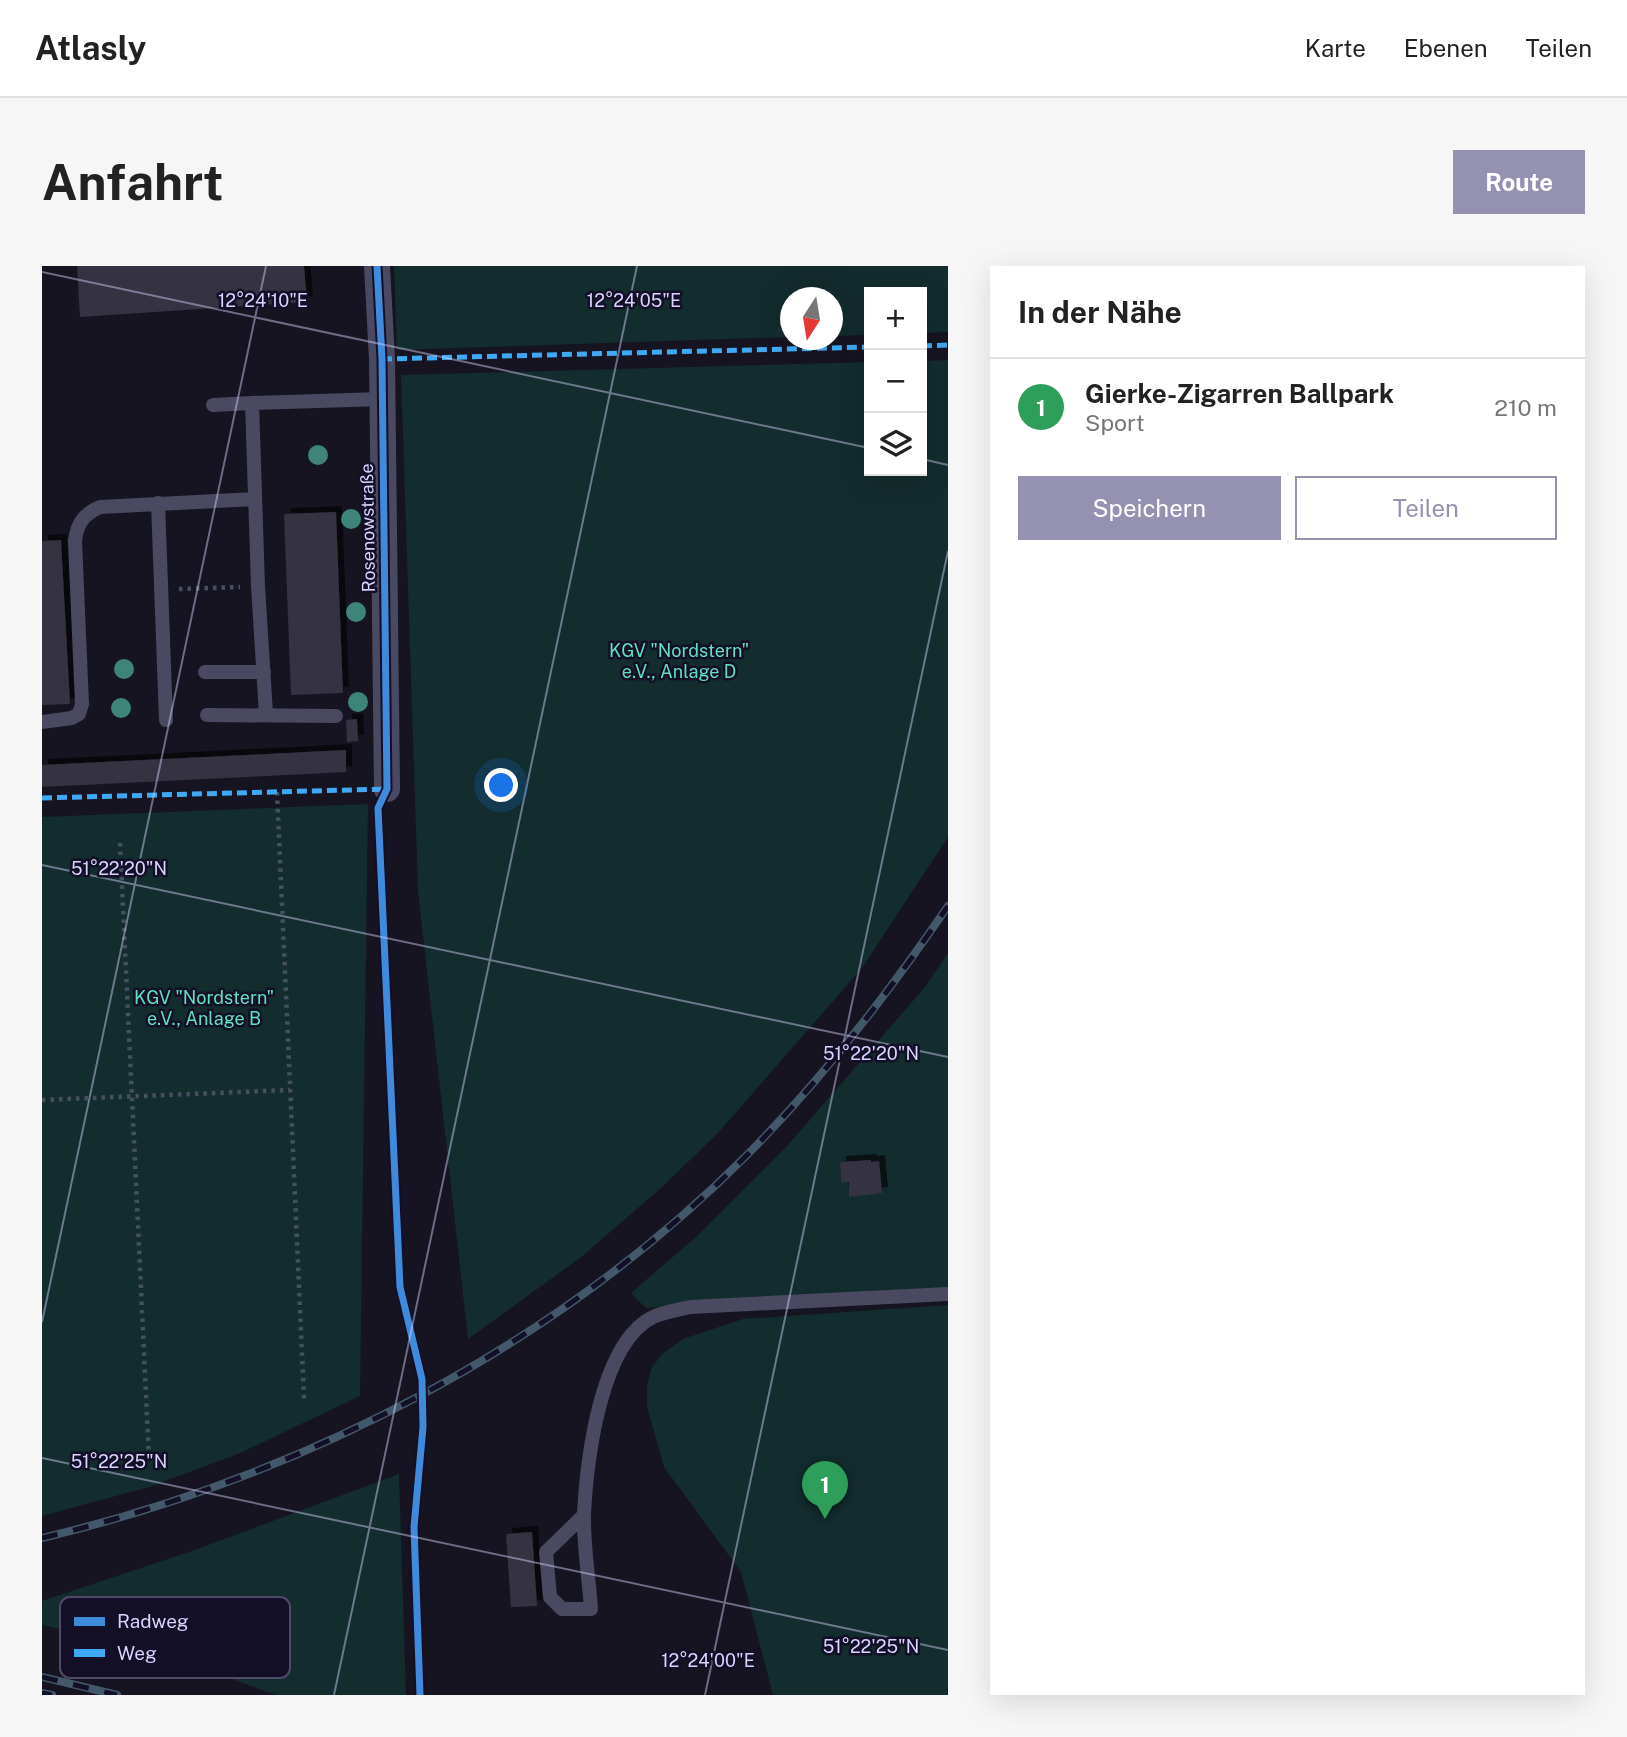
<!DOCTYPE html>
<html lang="de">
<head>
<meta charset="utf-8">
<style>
	:root { --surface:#fff; --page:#f6f6f6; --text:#222; --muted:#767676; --line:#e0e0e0; --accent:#9591b1 }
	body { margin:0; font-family:"Public Sans",sans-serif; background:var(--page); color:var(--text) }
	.controls { position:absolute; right:21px; top:21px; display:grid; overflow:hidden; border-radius:0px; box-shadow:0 7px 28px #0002 }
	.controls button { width:63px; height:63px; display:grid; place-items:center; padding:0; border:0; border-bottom:2px solid var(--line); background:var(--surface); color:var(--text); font:35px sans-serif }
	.compass { position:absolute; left:738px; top:21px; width:63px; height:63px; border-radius:50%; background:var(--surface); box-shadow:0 7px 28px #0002; rotate:192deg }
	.you { position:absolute; left:460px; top:520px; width:24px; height:24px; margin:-18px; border:5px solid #fff; border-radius:50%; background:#1a73e8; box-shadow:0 0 0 10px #1a73e833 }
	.badge { display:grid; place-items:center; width:46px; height:46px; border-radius:50%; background:var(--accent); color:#fff; font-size:23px; font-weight:700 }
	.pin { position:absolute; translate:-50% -58px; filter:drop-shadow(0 2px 4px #0008) }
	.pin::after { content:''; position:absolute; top:37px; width:24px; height:21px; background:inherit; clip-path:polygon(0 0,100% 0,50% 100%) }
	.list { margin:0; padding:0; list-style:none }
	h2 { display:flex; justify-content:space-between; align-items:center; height:91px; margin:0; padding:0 28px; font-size:30px }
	h2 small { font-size:23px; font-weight:400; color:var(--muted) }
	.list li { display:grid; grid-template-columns:46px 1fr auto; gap:21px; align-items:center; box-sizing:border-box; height:98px; padding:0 28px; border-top:2px solid var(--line) }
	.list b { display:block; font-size:26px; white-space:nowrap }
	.list p { margin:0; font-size:23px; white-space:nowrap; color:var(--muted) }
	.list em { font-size:23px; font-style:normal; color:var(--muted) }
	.actions { display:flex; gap:14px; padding:21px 28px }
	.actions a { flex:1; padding:16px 0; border:2px solid var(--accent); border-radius:0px; text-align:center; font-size:24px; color:var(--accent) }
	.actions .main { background:var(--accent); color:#fff }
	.icon { flex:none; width:38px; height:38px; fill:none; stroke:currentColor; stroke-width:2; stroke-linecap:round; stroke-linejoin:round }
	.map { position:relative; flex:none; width:906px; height:1429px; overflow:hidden; border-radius:0px }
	header { display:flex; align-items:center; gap:42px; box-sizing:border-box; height:98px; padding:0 35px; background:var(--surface); border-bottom:2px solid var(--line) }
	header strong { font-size:33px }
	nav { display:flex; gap:38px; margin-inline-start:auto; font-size:24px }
	.intro { display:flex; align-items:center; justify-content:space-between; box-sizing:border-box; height:168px; padding:0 42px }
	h1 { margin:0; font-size:49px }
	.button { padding:18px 32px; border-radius:0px; background:var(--accent); color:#fff; font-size:24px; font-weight:700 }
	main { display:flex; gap:42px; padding:0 42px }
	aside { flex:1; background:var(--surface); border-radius:0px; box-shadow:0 7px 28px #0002 }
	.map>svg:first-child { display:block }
	.green { fill:#132c2d; fill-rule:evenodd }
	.building { fill:#343243; filter:url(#shadow) }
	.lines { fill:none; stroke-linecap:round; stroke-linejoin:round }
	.path { stroke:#44505f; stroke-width:4.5; stroke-dasharray:3.5 5; stroke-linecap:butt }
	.service { stroke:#4a4962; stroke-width:14 }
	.minor { stroke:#4a4962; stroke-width:26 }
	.rail-casing { stroke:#43596b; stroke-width:8 }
	.rail { stroke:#130f26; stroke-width:5; stroke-dasharray:16; stroke-linecap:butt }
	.quiet { stroke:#3fa9f5; stroke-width:5; stroke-dasharray:10 5; stroke-linecap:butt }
	.cycleway-casing { stroke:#130f26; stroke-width:11 }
	.cycleway { stroke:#408adc; stroke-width:7 }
	.tree { fill:#3e8478 }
	.ticks { fill:none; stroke:#d9d4ff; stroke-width:2; stroke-opacity:0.45 }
	.labels { text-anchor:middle; stroke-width:5; stroke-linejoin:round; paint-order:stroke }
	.street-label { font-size:18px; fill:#d9d4ff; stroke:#130f26 }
	.park-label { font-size:18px; fill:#5fe0c0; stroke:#130f26 }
	.key { fill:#130f26; stroke:#4e4a67; stroke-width:2 }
	.key-label { font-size:19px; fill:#d9d4ff }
	.ticks-label { font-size:18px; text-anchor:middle; fill:#d9d4ff; stroke:#130f26; stroke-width:5; stroke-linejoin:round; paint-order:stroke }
</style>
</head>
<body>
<header>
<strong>Atlasly</strong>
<nav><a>Karte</a><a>Ebenen</a><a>Teilen</a></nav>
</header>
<div class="intro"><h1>Anfahrt</h1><a class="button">Route</a></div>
<main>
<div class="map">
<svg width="906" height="1429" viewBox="0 0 906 1429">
	<defs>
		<filter id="shadow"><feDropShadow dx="6" dy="-6" stdDeviation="0" flood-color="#0009"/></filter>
	</defs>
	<rect width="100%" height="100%" fill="#161421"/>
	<path class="green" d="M352,0H906V66L880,67V26H827V69L791,70L790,32H748V71L355,84Z
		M906,94V571L820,702L676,867L619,922L538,992L426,1073L376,625L359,109L827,96V205H880V95Z
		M326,538L318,1130L196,1188L107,1221L0,1250V551Z
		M906,687V1024L604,1042L589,1027L655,970L745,880L883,721ZM829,894V896H837L839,927L808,930L806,916H799L798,896Z
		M906,1039V1429H731L699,1306L622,1201L605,1141V1119L609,1103L620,1088L641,1073L701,1053Z
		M357,1208L364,1429H234L147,1397L53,1370L0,1359V1335L150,1285Z"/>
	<path class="building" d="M35,0H262L265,36L38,51Z
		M294,246L301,427L249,429L242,248Z
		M19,274L28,438L0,439V275Z
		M315,453L316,475L305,476L304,454Z
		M304,484V506L0,521V499Z
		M829,894V896L837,895L840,927L807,931V916L799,917L798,896Z
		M490,1266L495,1340L469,1341L464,1268Z"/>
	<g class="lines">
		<path class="path" d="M137,323L198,321
			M235,526L262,1133
			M78,577L107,1193
			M0,834L248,824"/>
		<path class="service" d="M171,139L210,137
			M116,237L124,454
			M163,406H222
			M224,448L216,320L210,137L340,133
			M165,449L294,450
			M0,456L30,452L37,448L40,438L33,275C35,257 42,248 58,241L213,233
			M542,1249L504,1286L508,1331L520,1343H549C547,1312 541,1278 542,1247C545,1194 558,1077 611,1051C622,1046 636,1044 648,1041L906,1028"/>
		<path class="minor" d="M335,0L340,93L345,523"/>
		<g class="rail-casing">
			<path id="rail" d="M0,1272C262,1210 515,1080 706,888C781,812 846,728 906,640
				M0,1411L75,1429
				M0,1427L10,1429"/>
		</g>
		<use href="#rail" class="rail"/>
		<path class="quiet" d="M880,80L906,79
			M340,93L827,81
			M0,532L345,523L342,528"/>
		<g class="cycleway-casing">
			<path id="cycleway" d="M335,0L340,93L345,523L336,542L358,1021L380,1113L381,1161L372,1261L378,1429"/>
		</g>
		<use href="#cycleway" class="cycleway"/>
	</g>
	<g class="tree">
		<circle cx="276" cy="189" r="10"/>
		<circle cx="309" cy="253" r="10"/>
		<circle cx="314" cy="346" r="10"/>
		<circle cx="82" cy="403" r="10"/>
		<circle cx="316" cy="436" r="10"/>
		<circle cx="79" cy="442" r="10"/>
	</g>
	<path class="ticks" d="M0,6L827,182M880,193L906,199M0,599L906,791M0,1056L224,0M0,1192L906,1384M292,1429L595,0M663,1429L906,285"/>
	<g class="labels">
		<g class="street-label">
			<text transform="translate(326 262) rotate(-91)" y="6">Rosenowstraße</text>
		</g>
		<g class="park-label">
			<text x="637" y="391">KGV "Nordstern"<tspan x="637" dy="21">e.V., Anlage D</tspan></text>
			<text x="162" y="738">KGV "Nordstern"<tspan x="162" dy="21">e.V., Anlage B</tspan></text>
		</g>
	</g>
	<rect x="18" y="1331" width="230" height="81" rx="10" class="key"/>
	<rect x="32" y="1351" width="31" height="9" fill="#408adc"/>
	<rect x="32" y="1383" width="31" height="8" fill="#3fa9f5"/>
	<g class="key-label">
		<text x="75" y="1362">Radweg</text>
		<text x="75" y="1394">Weg</text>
	</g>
	<g class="ticks-label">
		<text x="221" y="41">12°24'10"E</text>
		<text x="592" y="41">12°24'05"E</text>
		<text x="77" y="609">51°22'20"N</text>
		<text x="829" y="794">51°22'20"N</text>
		<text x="77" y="1202">51°22'25"N</text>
		<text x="829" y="1387">51°22'25"N</text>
		<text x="666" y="1401">12°24'00"E</text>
	</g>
</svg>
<div class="controls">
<button>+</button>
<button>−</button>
<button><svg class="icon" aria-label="layers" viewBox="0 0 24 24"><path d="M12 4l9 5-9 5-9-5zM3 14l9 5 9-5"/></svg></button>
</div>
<svg class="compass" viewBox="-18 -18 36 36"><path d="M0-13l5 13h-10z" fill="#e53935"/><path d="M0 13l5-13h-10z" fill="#767676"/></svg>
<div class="you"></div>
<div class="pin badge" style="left:783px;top:1253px;background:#2e9e5b">1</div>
</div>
<aside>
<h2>In der Nähe<small></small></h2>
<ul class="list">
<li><span class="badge" style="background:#2e9e5b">1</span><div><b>Gierke-Zigarren Ballpark</b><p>Sport</p></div><em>210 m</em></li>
</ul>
<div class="actions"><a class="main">Speichern</a><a>Teilen</a></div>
</aside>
</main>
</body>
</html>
